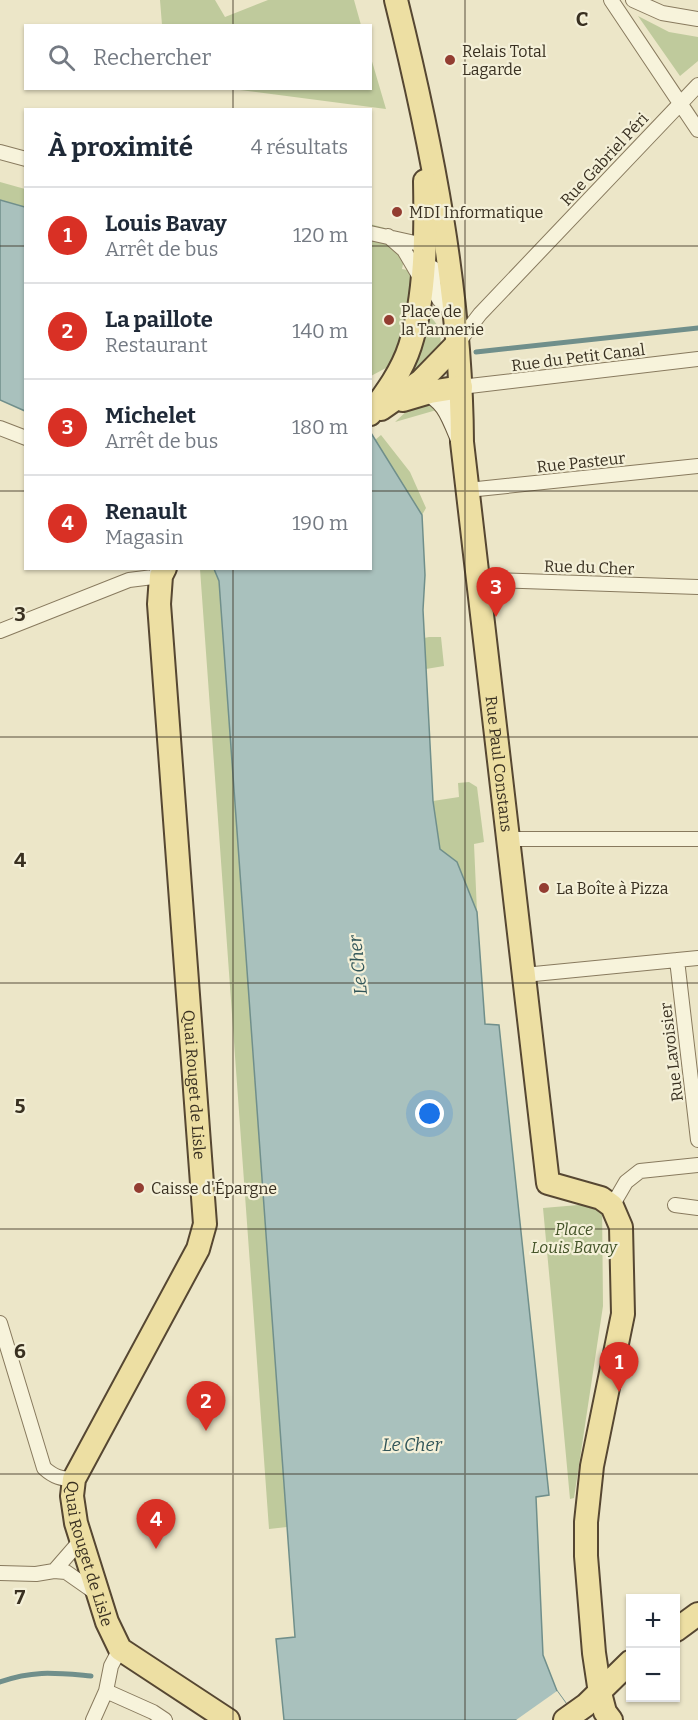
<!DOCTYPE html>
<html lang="fr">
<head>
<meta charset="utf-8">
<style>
	:root { --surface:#fff; --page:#f6f6f7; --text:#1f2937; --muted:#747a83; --line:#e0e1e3; --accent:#d93025 }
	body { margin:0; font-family:Bitter,serif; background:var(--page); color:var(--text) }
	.controls { position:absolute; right:18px; bottom:18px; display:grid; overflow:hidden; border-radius:0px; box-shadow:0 2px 4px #0004 }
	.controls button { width:54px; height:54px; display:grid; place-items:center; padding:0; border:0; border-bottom:2px solid var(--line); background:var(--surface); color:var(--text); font:30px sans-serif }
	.you { position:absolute; left:430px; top:1114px; width:21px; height:21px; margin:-15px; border:4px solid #fff; border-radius:50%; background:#1a73e8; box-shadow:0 0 0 9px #1a73e833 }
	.badge { display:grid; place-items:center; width:39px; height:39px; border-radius:50%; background:var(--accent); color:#fff; font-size:20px; font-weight:700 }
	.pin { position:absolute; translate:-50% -50px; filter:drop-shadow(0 2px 3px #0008) }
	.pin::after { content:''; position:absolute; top:32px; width:21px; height:18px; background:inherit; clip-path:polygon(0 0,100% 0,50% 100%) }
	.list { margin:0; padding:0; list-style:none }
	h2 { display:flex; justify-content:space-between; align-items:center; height:78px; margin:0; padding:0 24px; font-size:26px }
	h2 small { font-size:20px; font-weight:400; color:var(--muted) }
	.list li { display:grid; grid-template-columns:39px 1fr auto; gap:18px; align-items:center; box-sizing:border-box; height:96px; padding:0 24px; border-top:2px solid var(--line) }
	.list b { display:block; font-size:22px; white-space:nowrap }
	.list p { margin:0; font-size:20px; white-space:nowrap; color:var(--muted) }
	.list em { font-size:20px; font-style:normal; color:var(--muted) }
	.icon { flex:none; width:33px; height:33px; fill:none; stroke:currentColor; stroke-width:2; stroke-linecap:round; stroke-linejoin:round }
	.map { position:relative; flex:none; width:698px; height:1720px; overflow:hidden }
	.search { position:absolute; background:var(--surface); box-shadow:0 2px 4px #0004; left:24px; top:24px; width:348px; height:66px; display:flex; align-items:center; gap:15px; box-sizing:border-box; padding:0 21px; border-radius:0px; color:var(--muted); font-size:22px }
	.panel { position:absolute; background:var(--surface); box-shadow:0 2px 4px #0004; left:24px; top:108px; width:348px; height:462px; border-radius:0px }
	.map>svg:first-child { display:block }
	.green { fill:#bfca9c }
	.water { fill:#a9c1bd; stroke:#708f8b; stroke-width:1.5 }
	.pier { fill:#ece6c8 }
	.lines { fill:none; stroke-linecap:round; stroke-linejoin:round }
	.stream { stroke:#708f8b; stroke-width:5 }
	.street-casing { stroke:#887a5e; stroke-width:16 }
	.secondary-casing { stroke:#6a5b41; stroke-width:22 }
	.primary-casing { stroke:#564732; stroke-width:26 }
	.street { stroke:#f7f3db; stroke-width:14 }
	.secondary { stroke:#f7f3db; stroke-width:20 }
	.primary { stroke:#eddfa3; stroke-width:22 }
	.grid { fill:none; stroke:#393021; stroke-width:1.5; stroke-opacity:0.55 }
	.poi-dot { fill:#933d31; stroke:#f4f0d8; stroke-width:2 }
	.labels { text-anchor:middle; stroke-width:4.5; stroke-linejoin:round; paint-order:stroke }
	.poi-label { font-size:16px; fill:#393021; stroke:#f4f0d8; text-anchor:start }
	.street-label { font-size:16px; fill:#393021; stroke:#f4f0d8 }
	.park-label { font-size:16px; font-style:italic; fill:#445429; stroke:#f4f0d8 }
	.water-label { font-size:18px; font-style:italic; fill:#315558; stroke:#f4f0d8 }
	.grid-label { font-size:20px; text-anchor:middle; font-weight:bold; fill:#393021; stroke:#f4f0d8; stroke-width:4.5; stroke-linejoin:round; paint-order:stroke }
</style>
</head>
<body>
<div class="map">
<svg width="698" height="1720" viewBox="0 0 698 1720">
	<rect width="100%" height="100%" fill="#ece6c8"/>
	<path class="green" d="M160,0H215L225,17L268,0H354L361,25H162Z
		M638,16L669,32L698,37V61L680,76Z
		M371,58L386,109L232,89L370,88Z
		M0,182L25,189V207L0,200Z
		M370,224L385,228L406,250L402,269L418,272L397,362L371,376Z
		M425,312C438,324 440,326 441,344L406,382Z
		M425,394L440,409L395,422Z
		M381,435L410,472L426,508L422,515L375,440Z
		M200,569H214L219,581L287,1527L269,1529Z
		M429,637H441L444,666L426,669L424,638Z
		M469,782L477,787L484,842L474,844L477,912L457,862L440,850L433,801L459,797L458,783Z
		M602,1203L603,1306L574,1498L570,1499L543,1208Z"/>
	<path class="water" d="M0,200L25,207V411L0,400Z
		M371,433L422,515L425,575L423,610L433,801L440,849L457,862L477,912L485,1024L499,1025L549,1495L536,1497L543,1655L557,1691L578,1720H284L276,1639L295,1637L219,581L214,569L370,568Z"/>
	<path class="pier" d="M557,1691L578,1720H516Z"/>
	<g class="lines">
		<path class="stream" d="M476,352L698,328
			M0,1682C34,1670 55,1673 91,1676"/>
		<g class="street-casing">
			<path id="street" d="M611,0L698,130
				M633,0L662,13L698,19
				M0,152L26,159
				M370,233L424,245
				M388,236L404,250L421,279
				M433,268C433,290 434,303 457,312
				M457,344L480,314L698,85
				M461,387L698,359
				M0,428L26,438
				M468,490L698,466
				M478,582L495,580L698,587
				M0,631L129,580L161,576L157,570
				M508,839H698
				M677,960L698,1140
				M524,975L698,958
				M675,1205L698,1208
				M612,1206L626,1182L640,1171L698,1165
				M0,1323L44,1468C54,1477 61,1479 74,1479
				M54,1571L66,1572L96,1593
				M0,1573L36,1574L54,1571L81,1540
				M106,1691L153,1712L165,1720
				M93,1720L106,1691L111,1666L120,1649"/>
		</g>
		<g class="secondary-casing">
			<path id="secondary" d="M421,386C446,401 449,410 460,437"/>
		</g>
		<g class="primary-casing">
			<g id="primary">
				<path id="s1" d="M396,0C432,145 461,292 462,442L548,1183L601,1198L612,1206L621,1227L623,1314L592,1466L586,1522V1556L594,1653L600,1693L605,1712L611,1720"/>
				<path d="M403,400L430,392L461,387"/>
				<path d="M381,409L421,381L457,344"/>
				<path d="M370,414C386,393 402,371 410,346C426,296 426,233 425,181"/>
				<path id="s2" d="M165,568L161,576L159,604L205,1224L198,1249L74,1479L72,1496L76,1523L107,1622L120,1649L228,1720"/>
				<path d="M676,1630L698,1614"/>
				<path d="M565,1720L586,1705L630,1662"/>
			</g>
		</g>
		<use href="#street" class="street"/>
		<use href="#secondary" class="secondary"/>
		<use href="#primary" class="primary"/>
	</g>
	<path class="grid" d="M233,0V26M465,0V1720M233,88V110M0,246H26M370,246H698M0,491H26M370,491H698M233,568V1720M0,737H698M0,983H698M0,1229H698M0,1474H698"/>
	<g class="poi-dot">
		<circle cx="450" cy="60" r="6"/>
		<circle cx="397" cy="212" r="6"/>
		<circle cx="389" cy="320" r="6"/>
		<circle cx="544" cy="888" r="6"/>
		<circle cx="139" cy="1188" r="6"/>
	</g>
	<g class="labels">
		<g class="poi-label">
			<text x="462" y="57">Relais Total<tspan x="462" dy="18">Lagarde</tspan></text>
			<text x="409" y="218">MDI Informatique</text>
			<text x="401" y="317">Place de<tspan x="401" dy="18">la Tannerie</tspan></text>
			<text x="556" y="894">La Boîte à Pizza</text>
			<text x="151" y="1194">Caisse d'Épargne</text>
		</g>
		<g class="street-label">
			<text transform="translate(604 159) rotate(-47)" y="6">Rue Gabriel Péri</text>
			<text transform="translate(578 357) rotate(-7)" y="6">Rue du Petit Canal</text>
			<text transform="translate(581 462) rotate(-6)" y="6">Rue Pasteur</text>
			<text transform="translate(589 567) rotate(2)" y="6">Rue du Cher</text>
			<text dy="6" stroke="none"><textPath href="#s1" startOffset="772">Rue Paul Constans</textPath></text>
			<text transform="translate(671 1052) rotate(-97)" y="6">Rue Lavoisier</text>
			<text dy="6" stroke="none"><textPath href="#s2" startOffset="519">Quai Rouget de Lisle</textPath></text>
			<text dy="6" stroke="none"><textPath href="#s2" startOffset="1023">Quai Rouget de Lisle</textPath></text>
		</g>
		<g class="park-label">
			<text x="574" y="1235">Place<tspan x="574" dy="18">Louis Bavay</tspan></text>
		</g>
		<g class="water-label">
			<text transform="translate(358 965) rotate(-96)" y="6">Le Cher</text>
			<text x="412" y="1451">Le Cher</text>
		</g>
	</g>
	<g class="grid-label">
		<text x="582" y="26">C</text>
		<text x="20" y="621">3</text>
		<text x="20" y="867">4</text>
		<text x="20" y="1113">5</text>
		<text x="20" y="1358">6</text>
		<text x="20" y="1604">7</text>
	</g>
</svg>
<div class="controls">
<button>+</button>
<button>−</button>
</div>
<div class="you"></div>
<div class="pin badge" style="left:619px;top:1392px">1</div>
<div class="pin badge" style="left:206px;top:1431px">2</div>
<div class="pin badge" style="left:496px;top:617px">3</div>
<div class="pin badge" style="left:156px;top:1549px">4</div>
<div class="search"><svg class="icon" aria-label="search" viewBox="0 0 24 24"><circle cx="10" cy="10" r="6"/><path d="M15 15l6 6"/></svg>Rechercher</div>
<section class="panel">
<h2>À proximité<small>4 résultats</small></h2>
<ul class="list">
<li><span class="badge">1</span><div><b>Louis Bavay</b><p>Arrêt de bus</p></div><em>120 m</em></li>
<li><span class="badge">2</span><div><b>La paillote</b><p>Restaurant</p></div><em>140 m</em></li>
<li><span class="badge">3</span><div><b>Michelet</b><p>Arrêt de bus</p></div><em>180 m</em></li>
<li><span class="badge">4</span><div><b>Renault</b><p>Magasin</p></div><em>190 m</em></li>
</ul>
</section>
</div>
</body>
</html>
